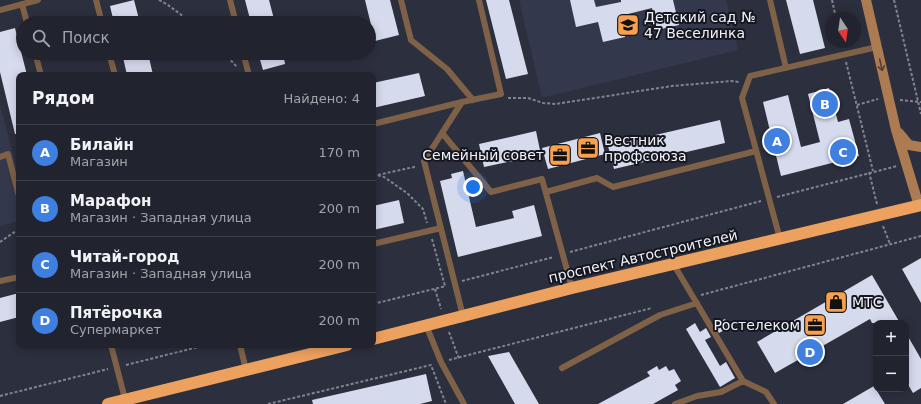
<!DOCTYPE html>
<html lang="ru">
<head>
<meta charset="utf-8">
<style>
	:root { --surface:#21232e; --page:#292b36; --text:#f1f3f6; --muted:#a2a4aa; --line:#3e404a; --accent:#f9a04c }
	body { margin:0; font-family:"DejaVu Sans",sans-serif; background:var(--page); color:var(--text) }
	.controls { position:absolute; right:12px; bottom:12px; display:grid; overflow:hidden; border-radius:8px; box-shadow:0 2px 10px #0003 }
	.controls button { width:36px; height:36px; display:grid; place-items:center; padding:0; border:0; border-bottom:1px solid var(--line); background:var(--surface); color:var(--text); font:20px sans-serif }
	.compass { position:absolute; left:825px; top:12px; width:36px; height:36px; border-radius:50%; background:var(--surface); box-shadow:0 2px 10px #0003; rotate:167deg }
	.you { position:absolute; left:473px; top:187px; width:14px; height:14px; margin:-10px; border:3px solid #fff; border-radius:50%; background:#1a73e8; box-shadow:0 0 0 6px #1a73e833 }
	.badge { display:grid; place-items:center; width:26px; height:26px; border-radius:50%; background:var(--accent); color:#fff; font-size:13px; font-weight:700 }
	.pin { position:absolute; translate:-50% -50%; border:2px solid #fff; box-shadow:0 1px 4px #0006 }
	.list { margin:0; padding:0; list-style:none }
	h2 { display:flex; justify-content:space-between; align-items:center; height:52px; margin:0; padding:0 16px; font-size:17px }
	h2 small { font-size:13px; font-weight:400; color:var(--muted) }
	.list li { display:grid; grid-template-columns:26px 1fr auto; gap:12px; align-items:center; box-sizing:border-box; height:56px; padding:0 16px; border-top:1px solid var(--line) }
	.list b { display:block; font-size:15px; white-space:nowrap }
	.list p { margin:0; font-size:13px; white-space:nowrap; color:var(--muted) }
	.list em { font-size:13px; font-style:normal; color:var(--muted) }
	.icon { flex:none; width:22px; height:22px; fill:none; stroke:currentColor; stroke-width:2; stroke-linecap:round; stroke-linejoin:round }
	.map { position:relative; flex:none; width:921px; height:404px; overflow:hidden }
	.search { position:absolute; background:var(--surface); box-shadow:0 2px 10px #0003; left:16px; top:16px; width:360px; height:44px; display:flex; align-items:center; gap:10px; box-sizing:border-box; padding:0 14px; border-radius:22px; color:var(--muted); font-size:15px }
	.panel { position:absolute; background:var(--surface); box-shadow:0 2px 10px #0003; left:16px; top:72px; width:360px; height:276px; border-radius:8px }
	.map>svg:first-child { display:block }
	.built { fill:#33384c }
	.building { fill:#d6daed }
	.lines { fill:none; stroke-linecap:round; stroke-linejoin:round }
	.path { stroke:#818490; stroke-width:2; stroke-dasharray:3 2; stroke-linecap:butt }
	.lane { stroke:#7f6147; stroke-width:6 }
	.secondary { stroke:#ac7b51; stroke-width:10 }
	.highway { stroke:#eda15e; stroke-width:12 }
	.oneway { stroke:#523f32 }
	.labels { text-anchor:middle; stroke-width:4; stroke-linejoin:round; paint-order:stroke }
	.poi-label { font-size:14px; fill:#f1f3fc; stroke:#16171e; text-anchor:start }
	.street-label { font-size:14px; fill:#f1f3fc; stroke:#16171e }
</style>
</head>
<body>
<div class="map">
<svg width="921" height="404" viewBox="0 0 921 404">
	<rect width="100%" height="100%" fill="#2c2f3d"/>
	<path class="built" d="M519,0H726L738,50L554,95L542,97Z
		M0,105L19,177V221L0,226Z"/>
	<path class="building" d="M134,0L140,23H114L110,6Z
		M245,0H269L275,23H251Z
		M365,0H390L399,35L375,41Z
		M486,0H509L528,74L506,79Z
		M570,0H594L596,7L621,2V0H673L679,25L657,30L652,8L620,16L625,37L603,42L598,22L576,27Z
		M786,0H813L825,48L800,54Z
		M15,28L27,75H19V134H15L0,72V32Z
		M122,53H148L153,75H127Z
		M258,53H283L285,64L263,70Z
		M419,73L425,96L373,108V83Z
		M829,88L838,122L849,119L859,156L781,176L763,102L788,95L801,147L820,142L808,94Z
		M720,120L725,143L614,169L608,146Z
		M536,131L541,155L484,167L479,144Z
		M600,133L605,154L548,169L542,148Z
		M463,171L476,227L514,218L512,211L534,205L542,236L458,257L440,181L452,178L451,174Z
		M399,200L404,223L373,230V206Z
		M921,258V303L902,269Z
		M872,275L900,323H872L870,319L775,373L757,342Z
		M19,293V317L0,322V298Z
		M725,319L730,327L719,333L714,324Z
		M695,323L700,332L706,328L711,337L705,340L720,366L726,362L735,378L720,387L686,329Z
		M906,333L921,359V388L913,393L906,381Z
		M509,352L539,404H515L488,356Z
		M657,366L659,370L666,366L669,371L674,369L681,381L675,385L678,390L653,404H598L650,376L647,372Z
		M426,374L432,401L420,404H313L312,400Z
		M874,386L885,404H843Z"/>
	<g class="lines">
		<path class="path" d="M159,0L168,5L192,23
			M832,0L836,18
			M894,0L921,114
			M224,53L237,67
			M846,62L873,171
			M508,98H528L543,103L556,104L672,86L731,81L739,82
			M900,100L921,102
			M857,105L878,99
			M869,172L877,204
			M373,174L384,177L407,193L423,209L427,223
			M373,176L414,167L416,168
			M777,197L897,166
			M883,226L890,244
			M432,239L445,286
			M0,242L19,229
			M570,252L761,201
			M462,281L554,257
			M435,289L441,309
			M701,295L921,236
			M373,304L446,286
			M449,332L459,359
			M449,360L652,308
			M126,365L206,345
			M0,396L108,369
			M268,404L431,365L446,404"/>
		<path class="lane" d="M96,0L102,23
			M230,0L236,23
			M401,0L411,40L447,69L473,100
			M479,0L501,94L462,102L442,133L491,192L542,179L572,288
			M770,0L786,68
			M22,4L27,23
			M0,10L38,0
			M35,53L41,75
			M109,53L115,75
			M243,53L249,75
			M373,124L462,102
			M442,133L424,161L463,316
			M0,157L8,154L19,196
			M546,192L597,178L613,187L756,151
			M780,239L742,98L750,76L877,47
			M373,244L441,228
			M674,265L743,381L766,392L774,404
			M0,281L19,277
			M426,325L441,362L464,404
			M111,345L125,399
			M240,345L246,370
			M562,368L660,315L697,303
			M675,404L697,396L721,392L743,381"/>
		<path class="secondary" d="M866,0L896,130L919,206
			M899,133L909,145L921,147"/>
		<path class="highway" d="M373,339L572,288L921,205
			M108,404L347,345"/>
	</g>
	<defs><path id="oneway-shaft" d="M-6 0H5M1.5-3L5.5 0L1.5 3" fill="none" stroke-width="1.6" stroke-linecap="round" stroke-linejoin="round"/></defs>
	<use class="oneway" href="#oneway-shaft" transform="translate(881 65) rotate(77)"/>
	<defs>
		<g id="school-square" transform="scale(1.15)"><rect x="-9" y="-9" width="18" height="18" rx="4" fill="#f9a04c" stroke="#16171e"/><path d="M0-5L7-2L0 1L-7-2ZM-4 1L0 2.5L4 1V4Q0 6-4 4Z" fill="#111"/></g>
		<g id="office-square" transform="scale(1.15)"><rect x="-9" y="-9" width="18" height="18" rx="4" fill="#f9a04c" stroke="#16171e"/><path d="M-6-3h4V-5.5h4V-3h4V5H-6ZM-1-4.5V-3h2v-1.5ZM-6 0V1H6V0Z" fill="#111"/></g>
		<g id="shop-square" transform="scale(1.15)"><rect x="-9" y="-9" width="18" height="18" rx="4" fill="#f9a04c" stroke="#16171e"/><path d="M-5-2.5h2.3a2.7 3.5 0 0 1 5.4 0H5L5.5 6h-11ZM-1.5-2.5h3a1.5 2.3 0 0 0-3 0Z" fill="#111"/></g>
	</defs>
	<g fill-rule="evenodd">
		<use href="#school-square" x="628" y="25"/>
		<use href="#office-square" x="588" y="148"/>
		<use href="#office-square" x="560" y="155"/>
		<use href="#shop-square" x="836" y="302"/>
		<use href="#office-square" x="815" y="325"/>
	</g>
	<g class="labels">
		<g class="poi-label">
			<text x="644" y="22">Детский сад №<tspan x="644" dy="16">47 Веселинка</tspan></text>
			<text x="604" y="145">Вестник<tspan x="604" dy="16">профсоюза</tspan></text>
			<text x="544" y="160" text-anchor="end">Семейный совет</text>
			<text x="852" y="307">МТС</text>
			<text x="800" y="330" text-anchor="end">Ростелеком</text>
		</g>
		<g class="street-label">
			<text transform="translate(643 256) rotate(-13)" y="5">проспект Автостроителей</text>
		</g>
	</g>
</svg>
<div class="controls">
<button>+</button>
<button>−</button>
</div>
<svg class="compass" viewBox="-18 -18 36 36"><path d="M0-13l5 13h-10z" fill="#e53935"/><path d="M0 13l5-13h-10z" fill="#a2a4aa"/></svg>
<div class="you"></div>
<div class="pin badge" style="left:777px;top:141px;background:#3f7fe0">A</div>
<div class="pin badge" style="left:825px;top:104px;background:#3f7fe0">B</div>
<div class="pin badge" style="left:843px;top:152px;background:#3f7fe0">C</div>
<div class="pin badge" style="left:810px;top:352px;background:#3f7fe0">D</div>
<div class="search"><svg class="icon" aria-label="search" viewBox="0 0 24 24"><circle cx="10" cy="10" r="6"/><path d="M15 15l6 6"/></svg>Поиск</div>
<section class="panel">
<h2>Рядом<small>Найдено: 4</small></h2>
<ul class="list">
<li><span class="badge" style="background:#3f7fe0">A</span><div><b>Билайн</b><p>Магазин</p></div><em>170 m</em></li>
<li><span class="badge" style="background:#3f7fe0">B</span><div><b>Марафон</b><p>Магазин · Западная улица</p></div><em>200 m</em></li>
<li><span class="badge" style="background:#3f7fe0">C</span><div><b>Читай-город</b><p>Магазин · Западная улица</p></div><em>200 m</em></li>
<li><span class="badge" style="background:#3f7fe0">D</span><div><b>Пятёрочка</b><p>Супермаркет</p></div><em>200 m</em></li>
</ul>
</section>
</div>
</body>
</html>
